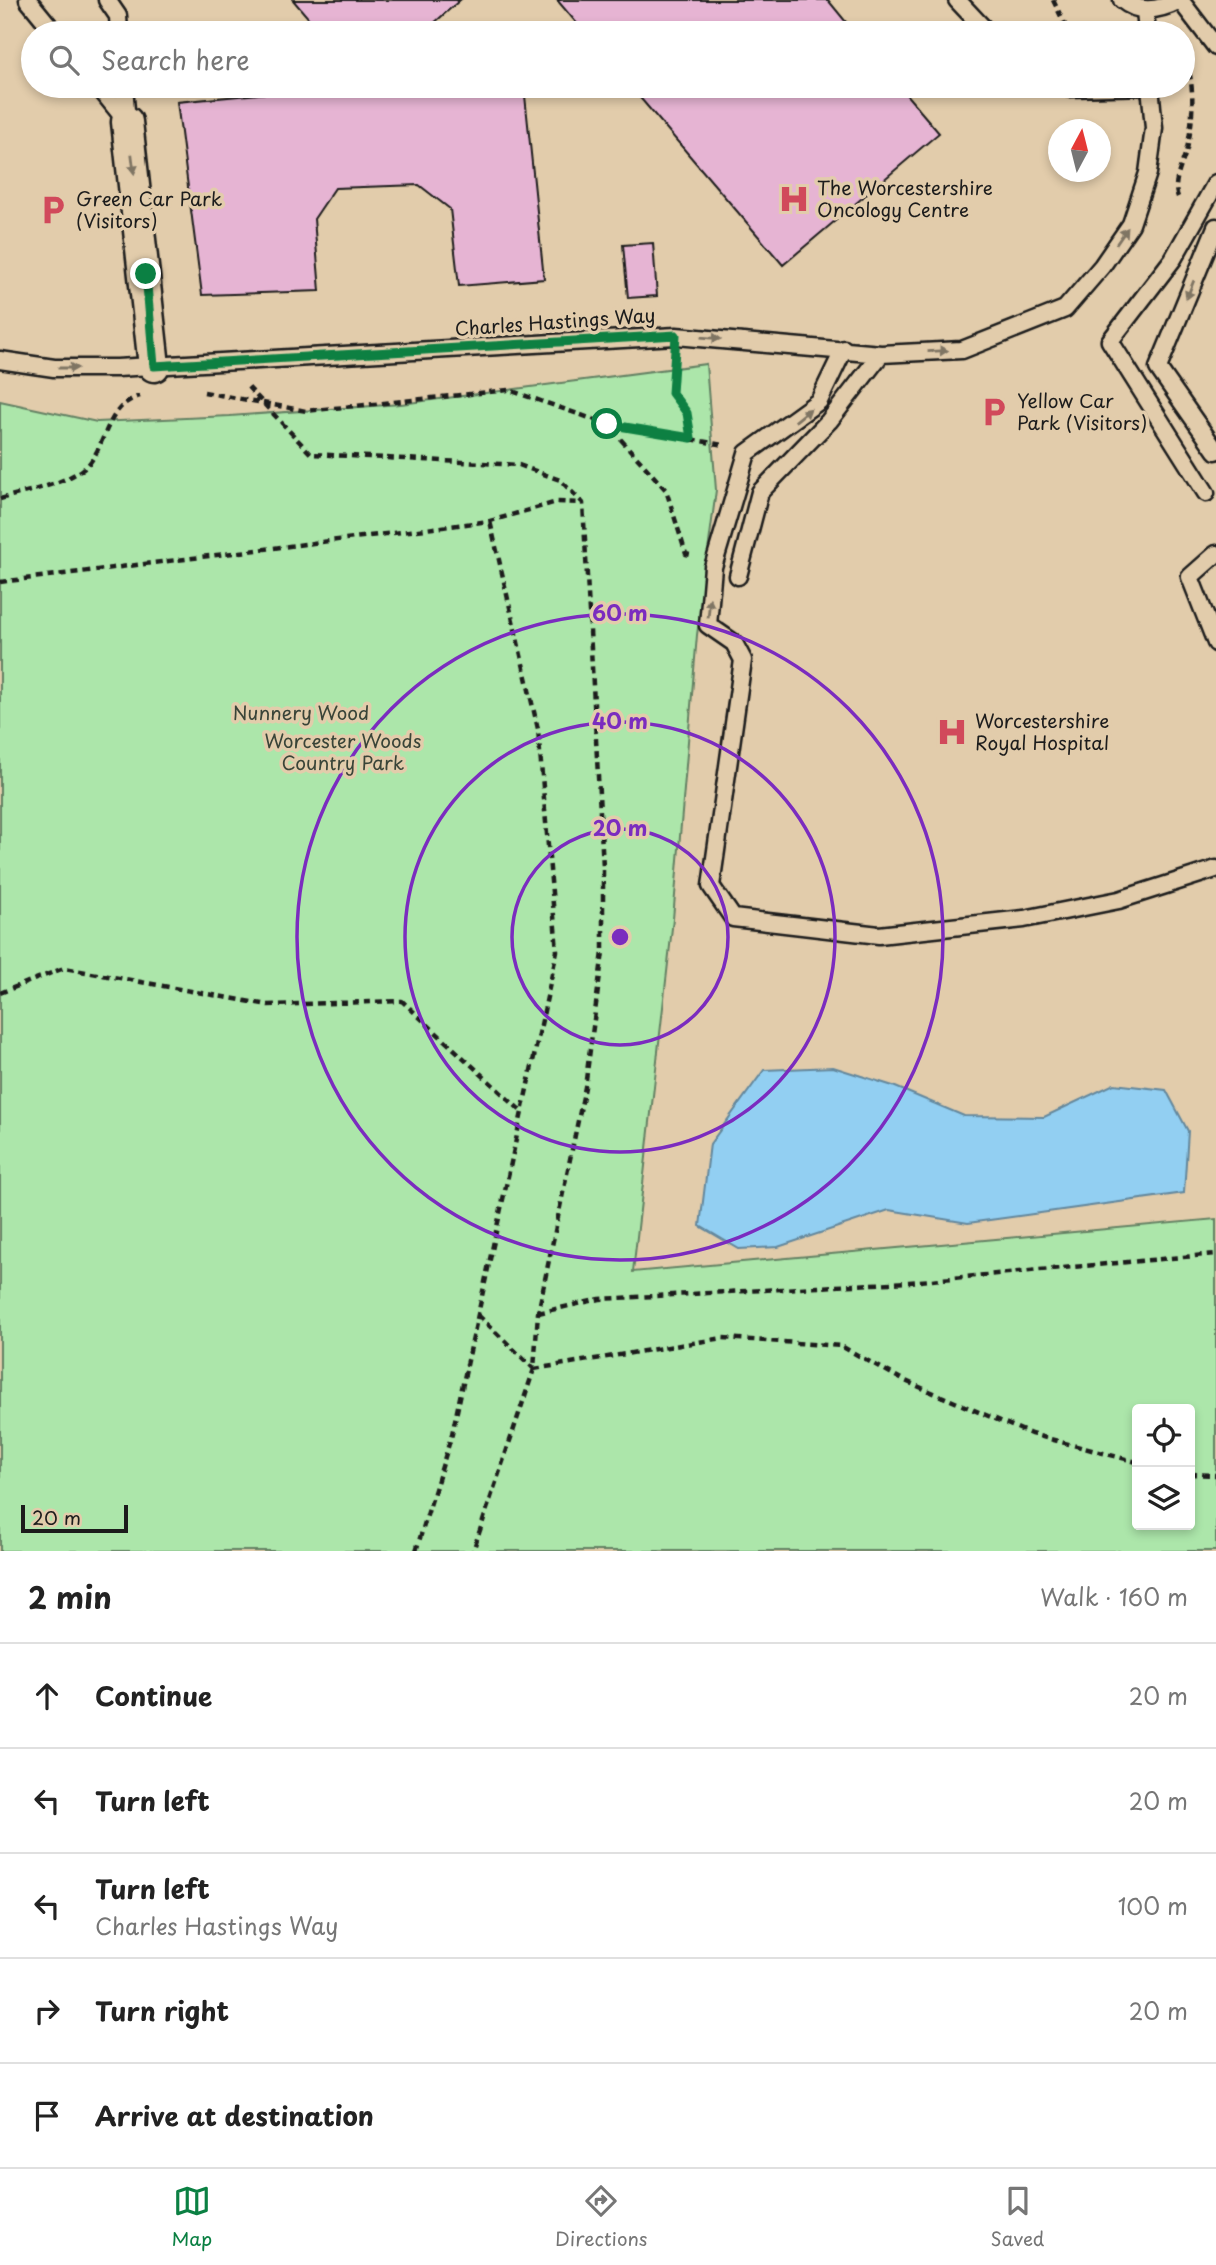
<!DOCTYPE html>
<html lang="en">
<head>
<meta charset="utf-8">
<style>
	:root { --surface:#fff; --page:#f2f2f2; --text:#222; --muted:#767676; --line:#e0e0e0; --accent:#0b8043 }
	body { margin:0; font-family:"Playpen Sans",sans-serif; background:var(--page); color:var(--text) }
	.controls { position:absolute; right:21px; bottom:21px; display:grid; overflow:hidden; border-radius:7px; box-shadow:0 4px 10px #0003 }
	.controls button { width:63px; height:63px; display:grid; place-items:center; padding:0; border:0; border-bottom:2px solid var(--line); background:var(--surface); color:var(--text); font:35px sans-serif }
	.compass { position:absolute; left:1048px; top:119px; width:63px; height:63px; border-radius:50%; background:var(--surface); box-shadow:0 4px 10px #0003; rotate:7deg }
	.scale { position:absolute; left:21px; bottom:18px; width:107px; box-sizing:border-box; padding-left:7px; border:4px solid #1c1c1c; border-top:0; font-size:19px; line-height:24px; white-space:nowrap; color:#1c1c1c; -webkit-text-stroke:5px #e2ccab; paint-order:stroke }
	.stop { position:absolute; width:21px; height:21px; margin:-16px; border:5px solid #0b8043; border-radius:50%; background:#fff }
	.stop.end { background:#0b8043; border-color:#fff; box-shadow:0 2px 7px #0008 }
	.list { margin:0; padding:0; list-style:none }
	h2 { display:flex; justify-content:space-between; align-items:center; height:91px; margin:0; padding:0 28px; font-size:30px }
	h2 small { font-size:23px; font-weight:400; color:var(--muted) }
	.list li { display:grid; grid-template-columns:46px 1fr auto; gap:21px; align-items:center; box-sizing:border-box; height:105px; padding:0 28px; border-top:2px solid var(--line) }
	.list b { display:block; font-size:26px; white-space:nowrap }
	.list p { margin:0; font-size:23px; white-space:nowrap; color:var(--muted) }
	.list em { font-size:23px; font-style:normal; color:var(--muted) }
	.icon { flex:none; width:38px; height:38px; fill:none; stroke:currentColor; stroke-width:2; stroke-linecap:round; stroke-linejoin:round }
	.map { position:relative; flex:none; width:1216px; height:1551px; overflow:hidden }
	.search { position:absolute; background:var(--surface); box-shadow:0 4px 10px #0003; left:21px; right:21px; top:21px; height:77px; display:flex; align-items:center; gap:18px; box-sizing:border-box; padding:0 24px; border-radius:38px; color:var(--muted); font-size:26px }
	.sheet { height:616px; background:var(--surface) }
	nav { display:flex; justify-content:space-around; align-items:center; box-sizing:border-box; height:98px; border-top:2px solid var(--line); background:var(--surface); font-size:19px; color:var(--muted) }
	nav a { display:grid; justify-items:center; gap:4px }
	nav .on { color:var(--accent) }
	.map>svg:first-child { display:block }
	.green { fill:#ace6aa; stroke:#648163; stroke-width:2; fill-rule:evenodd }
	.water { fill:#92cff2; stroke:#63879c; stroke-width:2 }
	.building { fill:#e6b4d3; stroke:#1c1c1c; stroke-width:2 }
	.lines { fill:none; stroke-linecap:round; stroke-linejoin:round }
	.lane-casing { stroke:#1c1c1c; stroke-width:21 }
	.street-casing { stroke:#1c1c1c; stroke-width:35 }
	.path { stroke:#1c1c1c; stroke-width:4.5; stroke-dasharray:7 5; stroke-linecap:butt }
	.lane { stroke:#e2ccab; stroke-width:16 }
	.street { stroke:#e2ccab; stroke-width:30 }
	.oneway { fill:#7f7464 }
	.route { stroke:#0b8043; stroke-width:9 }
	.ring { fill:none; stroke:#7b2cbf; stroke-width:3.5 }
	.labels { text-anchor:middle; stroke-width:7; stroke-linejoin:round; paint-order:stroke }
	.poi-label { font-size:19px; fill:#1c1c1c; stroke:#e2ccab; text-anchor:start }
	.street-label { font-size:19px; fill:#1c1c1c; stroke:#e2ccab }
	.park-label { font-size:19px; fill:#394438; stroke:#e2ccab }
	.centre { fill:#7b2cbf; stroke:#e2ccab; stroke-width:3.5 }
	.ring-label { font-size:21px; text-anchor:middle; font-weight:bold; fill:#7b2cbf; stroke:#e2ccab; stroke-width:7; stroke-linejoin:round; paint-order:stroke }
</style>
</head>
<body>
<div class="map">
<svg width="1216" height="1551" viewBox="0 0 1216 1551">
	<rect width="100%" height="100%" fill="#e2ccab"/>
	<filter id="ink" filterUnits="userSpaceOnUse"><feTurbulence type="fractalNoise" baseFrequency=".0143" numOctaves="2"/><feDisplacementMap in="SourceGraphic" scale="14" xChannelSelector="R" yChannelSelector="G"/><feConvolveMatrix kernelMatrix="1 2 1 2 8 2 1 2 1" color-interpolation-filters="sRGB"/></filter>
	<g filter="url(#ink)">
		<path class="green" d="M706,364L716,490L697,635L673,919L633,1272L1216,1219V1551H0V401L97,422L230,416L401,404ZM1137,1409H1190V1525H1137Z"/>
		<path class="water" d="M833,1067L893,1086L964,1116L1044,1117L1114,1084L1166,1090L1188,1131L1184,1193L968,1223L889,1210L778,1247L739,1249L700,1226L710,1144L764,1070Z"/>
		<path class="building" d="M293,0H460L423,33H321Z
			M557,0H828L855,33H585Z
			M339,86H524L544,279L459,286L450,209L419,185L335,188L314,219L320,291L202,295L177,102Z
			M630,86H899L939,133L783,265Z
			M653,243L657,296L628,298L623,245Z"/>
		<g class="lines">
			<g class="lane-casing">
				<path id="lane" d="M28,0L55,33
					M107,0L118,16L119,33
					M957,0L988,33
					M1122,0C1140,15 1161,10 1180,0
					M1180,0L1216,47
					M1145,10L1147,33
					M98,86L127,122
					M124,86L127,122
					M1063,86L1068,88L1150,86
					M1216,227L1158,368L1216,451
					M844,349L819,401L747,453L713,567L708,625L734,643L743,660L711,886L733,918L879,935L1024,919L1119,900L1216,869
					M0,360L54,368H117L676,336L881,354L962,350L1065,309L1102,266L1131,224L1148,173L1154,128L1150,86
					M1206,493L1110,341L1173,259L1216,183
					M1216,554L1190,577L1216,643
					M738,576L760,492L829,421L881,354"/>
			</g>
			<g class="street-casing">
				<path id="street" d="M127,122L154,366"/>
			</g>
			<path class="path" d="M1053,0L1069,33
				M1178,197C1171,181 1185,161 1188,144C1194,114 1195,80 1183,52
				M674,360L672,393L687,413L691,437
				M248,387L311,454L519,465L560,480L583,503L603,867V952L585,1087L538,1313L534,1369L473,1551
				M204,392L306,411L509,390L607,424L666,490L686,554L690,555
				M608,424L723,445
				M0,499C27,491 58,486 82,470C106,454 103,406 140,396
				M0,582L490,521L557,502L583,503
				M0,993L64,968L268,1005L402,1001L520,1110
				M538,1313L600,1299L909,1282L1216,1254
				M478,1315L534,1369
				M534,1369L723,1338L841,1346L903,1380L1031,1434L1137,1462
				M1190,1474L1216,1475
				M416,1551L452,1434L557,951L538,729L490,521"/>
			<use href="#lane" class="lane"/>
			<use href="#street" class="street"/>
		</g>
		<defs><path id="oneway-solid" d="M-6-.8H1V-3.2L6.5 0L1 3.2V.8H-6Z" transform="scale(1.75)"/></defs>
		<g class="oneway">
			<use href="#oneway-solid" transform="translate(133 164) rotate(83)"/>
			<use href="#oneway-solid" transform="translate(1122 236) rotate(-55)"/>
			<use href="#oneway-solid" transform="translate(1190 290) rotate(112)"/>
			<use href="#oneway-solid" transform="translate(711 338) rotate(5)"/>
			<use href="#oneway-solid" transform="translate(938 351) rotate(-3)"/>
			<use href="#oneway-solid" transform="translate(68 368)"/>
			<use href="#oneway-solid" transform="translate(803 415) rotate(-39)"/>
			<use href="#oneway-solid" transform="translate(709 608) rotate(-85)"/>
		</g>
	</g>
	<g class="lines" filter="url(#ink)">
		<path class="route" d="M146,274L154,366L676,335L672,393L687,413L691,438L607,424"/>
	</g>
	<g class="ring">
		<circle cx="620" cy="937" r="108"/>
		<circle cx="620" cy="937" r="215"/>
		<circle cx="620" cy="937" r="323"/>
	</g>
	<defs>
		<g id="hospital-bare" transform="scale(2.415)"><path d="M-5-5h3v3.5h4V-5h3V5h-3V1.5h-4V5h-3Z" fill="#d1495b" stroke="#e2ccab" stroke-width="2.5" paint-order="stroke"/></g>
		<g id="parking-bare" transform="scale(2.415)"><path d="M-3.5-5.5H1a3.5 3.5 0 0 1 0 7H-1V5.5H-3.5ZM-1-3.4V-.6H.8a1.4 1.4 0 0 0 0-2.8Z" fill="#d1495b" stroke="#e2ccab" stroke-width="2.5" paint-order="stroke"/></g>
	</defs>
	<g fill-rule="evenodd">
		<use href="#hospital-bare" x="794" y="199"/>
		<use href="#parking-bare" x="53" y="210"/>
		<use href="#parking-bare" x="994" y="412"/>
		<use href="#hospital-bare" x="952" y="732"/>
	</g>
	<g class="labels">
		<g class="poi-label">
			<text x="817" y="195">The Worcestershire<tspan x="817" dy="22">Oncology Centre</tspan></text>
			<text x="76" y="206">Green Car Park<tspan x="76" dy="22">(Visitors)</tspan></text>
			<text x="1017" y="408">Yellow Car<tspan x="1017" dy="22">Park (Visitors)</tspan></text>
			<text x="975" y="728">Worcestershire<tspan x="975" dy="22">Royal Hospital</tspan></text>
		</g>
		<g class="street-label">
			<text transform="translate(555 322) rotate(-4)" y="7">Charles Hastings Way</text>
		</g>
		<g class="park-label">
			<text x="301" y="720">Nunnery Wood</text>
			<text x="343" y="748">Worcester Woods<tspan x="343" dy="22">Country Park</tspan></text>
		</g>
	</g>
	<circle cx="620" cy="937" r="10" class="centre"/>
	<g class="ring-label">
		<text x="620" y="621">60 m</text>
		<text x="620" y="729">40 m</text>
		<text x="620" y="836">20 m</text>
	</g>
</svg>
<div class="controls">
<button><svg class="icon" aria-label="locate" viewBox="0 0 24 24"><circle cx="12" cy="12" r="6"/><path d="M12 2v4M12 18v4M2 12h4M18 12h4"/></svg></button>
<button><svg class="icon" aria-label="layers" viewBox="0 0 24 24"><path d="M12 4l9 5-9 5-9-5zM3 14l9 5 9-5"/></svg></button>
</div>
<svg class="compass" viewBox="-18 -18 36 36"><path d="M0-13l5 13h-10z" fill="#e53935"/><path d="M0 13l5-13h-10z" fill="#767676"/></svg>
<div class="scale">20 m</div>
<div class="stop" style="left:607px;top:424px"></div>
<div class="stop end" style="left:146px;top:274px"></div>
<div class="search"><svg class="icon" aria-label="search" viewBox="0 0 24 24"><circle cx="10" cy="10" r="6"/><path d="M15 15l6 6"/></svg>Search here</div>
</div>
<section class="sheet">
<h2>2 min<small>Walk · 160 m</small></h2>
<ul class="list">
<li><svg class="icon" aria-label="ahead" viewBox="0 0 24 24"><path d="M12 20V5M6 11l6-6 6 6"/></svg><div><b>Continue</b></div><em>20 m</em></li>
<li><svg class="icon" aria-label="left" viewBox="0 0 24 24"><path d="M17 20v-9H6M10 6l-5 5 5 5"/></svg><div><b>Turn left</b></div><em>20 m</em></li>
<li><svg class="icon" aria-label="left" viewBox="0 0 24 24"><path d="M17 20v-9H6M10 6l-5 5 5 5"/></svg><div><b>Turn left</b><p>Charles Hastings Way</p></div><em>100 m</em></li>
<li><svg class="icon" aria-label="right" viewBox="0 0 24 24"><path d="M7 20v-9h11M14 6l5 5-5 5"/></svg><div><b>Turn right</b></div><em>20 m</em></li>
<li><svg class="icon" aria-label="arrive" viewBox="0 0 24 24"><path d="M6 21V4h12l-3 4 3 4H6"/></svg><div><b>Arrive at destination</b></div></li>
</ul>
</section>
<nav>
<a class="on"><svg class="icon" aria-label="map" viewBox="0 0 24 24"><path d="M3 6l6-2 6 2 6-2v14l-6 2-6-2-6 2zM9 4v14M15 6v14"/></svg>Map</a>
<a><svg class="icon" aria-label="directions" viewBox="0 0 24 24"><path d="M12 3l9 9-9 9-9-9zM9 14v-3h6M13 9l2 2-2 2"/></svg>Directions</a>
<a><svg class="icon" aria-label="saved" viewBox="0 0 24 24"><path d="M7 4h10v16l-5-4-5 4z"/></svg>Saved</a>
</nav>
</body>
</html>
